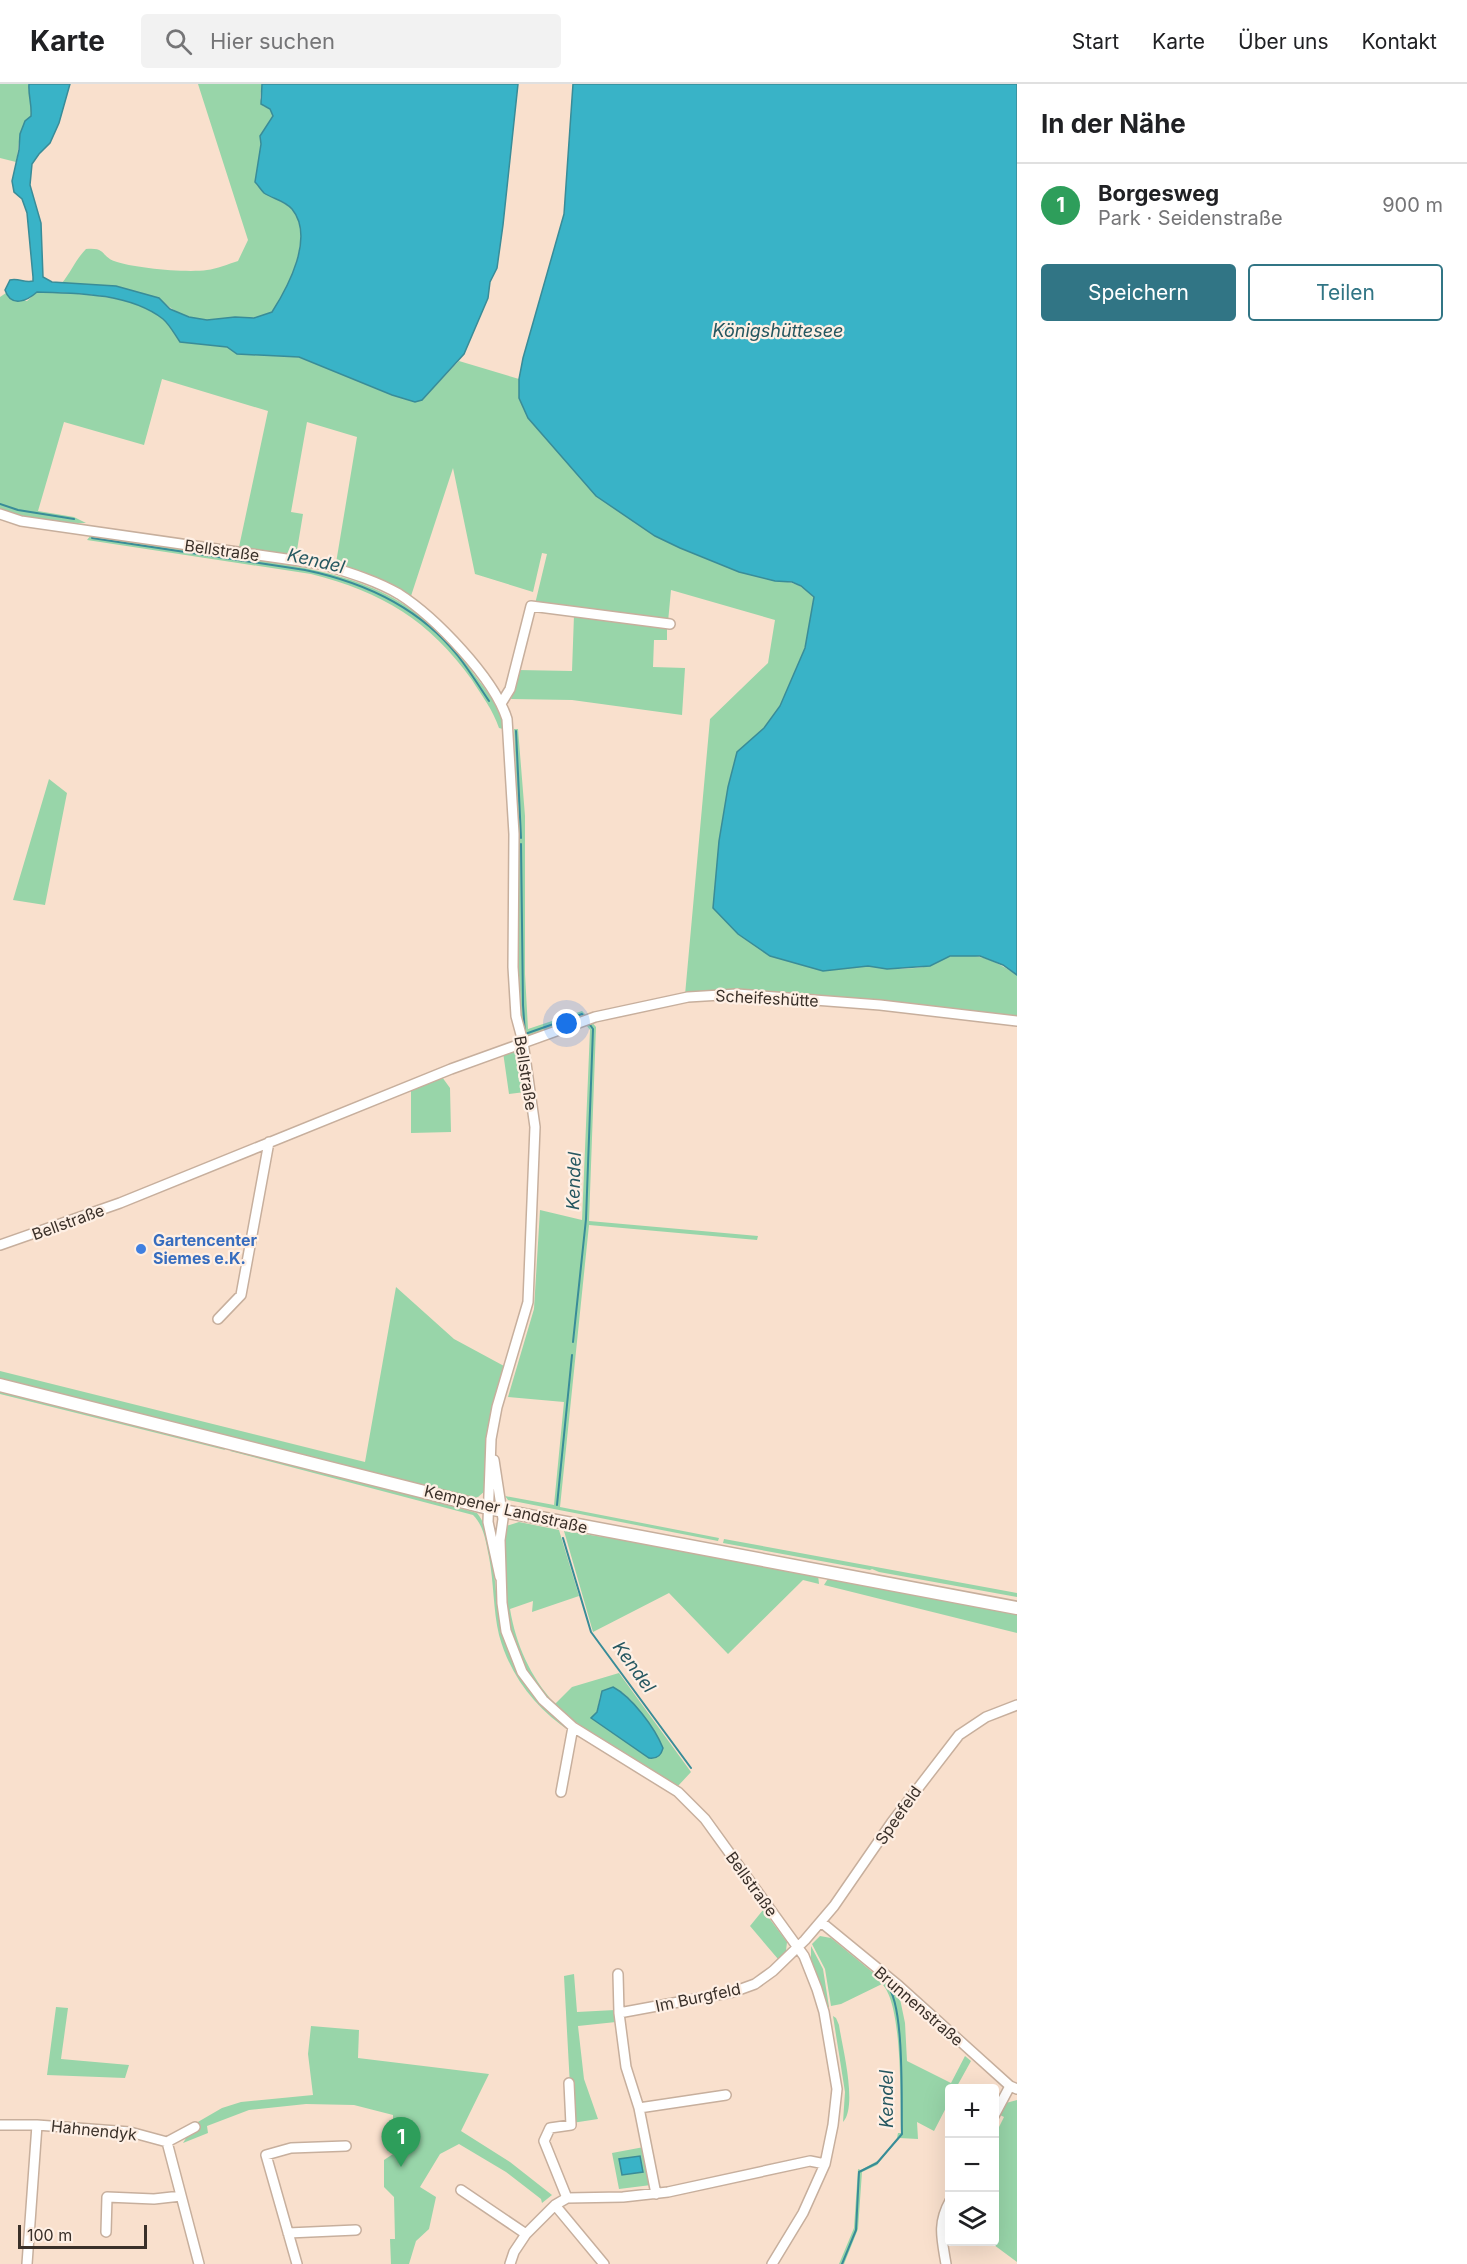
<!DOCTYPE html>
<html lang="de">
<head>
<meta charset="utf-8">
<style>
	:root { --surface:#fff; --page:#f2f2f2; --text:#202124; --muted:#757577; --line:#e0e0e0; --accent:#317585 }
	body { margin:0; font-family:Inter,sans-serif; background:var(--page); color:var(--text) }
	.controls { position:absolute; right:18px; bottom:18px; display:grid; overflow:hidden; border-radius:6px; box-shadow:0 6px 24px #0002 }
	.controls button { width:54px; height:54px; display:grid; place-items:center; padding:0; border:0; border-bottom:2px solid var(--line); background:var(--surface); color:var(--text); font:30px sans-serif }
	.scale { position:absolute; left:18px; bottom:15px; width:129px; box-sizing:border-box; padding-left:6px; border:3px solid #3a3029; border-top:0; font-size:16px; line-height:21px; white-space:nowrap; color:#3a3029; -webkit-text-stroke:4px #feefe4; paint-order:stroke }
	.you { position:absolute; left:567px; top:940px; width:21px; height:21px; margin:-15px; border:4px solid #fff; border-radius:50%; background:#1a73e8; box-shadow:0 0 0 9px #1a73e833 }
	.badge { display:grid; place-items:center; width:39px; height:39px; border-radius:50%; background:var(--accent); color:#fff; font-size:20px; font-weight:700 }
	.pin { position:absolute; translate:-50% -50px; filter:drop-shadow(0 2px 3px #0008) }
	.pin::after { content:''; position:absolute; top:32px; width:21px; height:18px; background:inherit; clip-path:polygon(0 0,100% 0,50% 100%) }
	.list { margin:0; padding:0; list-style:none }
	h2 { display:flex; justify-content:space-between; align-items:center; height:78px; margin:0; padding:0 24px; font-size:26px }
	h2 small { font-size:20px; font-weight:400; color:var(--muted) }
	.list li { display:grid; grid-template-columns:39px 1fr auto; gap:18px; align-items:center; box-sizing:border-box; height:84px; padding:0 24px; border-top:2px solid var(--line) }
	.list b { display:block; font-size:22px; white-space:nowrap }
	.list p { margin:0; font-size:20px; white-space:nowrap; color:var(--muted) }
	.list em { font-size:20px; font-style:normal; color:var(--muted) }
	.actions { display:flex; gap:12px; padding:18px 24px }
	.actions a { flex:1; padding:14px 0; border:2px solid var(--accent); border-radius:6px; text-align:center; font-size:21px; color:var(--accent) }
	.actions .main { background:var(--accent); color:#fff }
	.icon { flex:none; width:33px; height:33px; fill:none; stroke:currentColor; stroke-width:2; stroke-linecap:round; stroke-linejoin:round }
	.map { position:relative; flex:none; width:1017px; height:2180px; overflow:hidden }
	header { display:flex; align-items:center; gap:36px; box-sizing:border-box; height:84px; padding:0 30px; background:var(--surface); border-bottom:2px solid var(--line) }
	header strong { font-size:28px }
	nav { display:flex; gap:33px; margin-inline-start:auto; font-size:21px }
	.search { width:420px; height:54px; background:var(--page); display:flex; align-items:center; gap:15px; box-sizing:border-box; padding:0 21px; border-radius:6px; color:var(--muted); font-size:22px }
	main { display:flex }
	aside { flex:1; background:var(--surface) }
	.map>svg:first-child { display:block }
	.green { fill:#98d5a9; fill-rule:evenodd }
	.water { fill:#39b3c7; stroke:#398c98; stroke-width:1.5 }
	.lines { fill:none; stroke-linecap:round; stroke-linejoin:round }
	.stream { stroke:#398c98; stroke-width:2 }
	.minor-casing { stroke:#c7af9d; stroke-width:12 }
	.tertiary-casing { stroke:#c7af9d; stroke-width:15 }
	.minor { stroke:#fff; stroke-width:9 }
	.tertiary { stroke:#fff; stroke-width:12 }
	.shop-dot { fill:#3f7fe0; stroke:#feefe4; stroke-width:2 }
	.labels { text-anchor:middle; stroke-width:4.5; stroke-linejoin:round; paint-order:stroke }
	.street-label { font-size:16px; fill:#3a3029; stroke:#feefe4 }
	.shop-label { font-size:16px; font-weight:bold; fill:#366cbe; stroke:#feefe4; text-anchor:start }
	.water-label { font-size:18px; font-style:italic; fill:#255760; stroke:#feefe4 }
</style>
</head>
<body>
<header>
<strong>Karte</strong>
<div class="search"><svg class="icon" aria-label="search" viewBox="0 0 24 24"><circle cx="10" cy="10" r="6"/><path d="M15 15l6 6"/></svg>Hier suchen</div>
<nav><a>Start</a><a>Karte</a><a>Über uns</a><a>Kontakt</a></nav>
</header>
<main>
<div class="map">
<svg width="1017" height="2180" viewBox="0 0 1017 2180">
	<rect width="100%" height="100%" fill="#f9e0cd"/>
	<path class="green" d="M0,0H29C28,11 32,20 31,32C17,43 20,63 16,78L0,74Z
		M198,0H262L260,14L263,22L271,25L273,32L260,52L261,60L255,98C258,101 261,106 264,108C279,119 295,119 301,141C305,160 287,215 272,228C262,236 248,233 236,233C227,233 218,236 209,236C190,237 172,227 159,214L62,199C71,188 76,175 86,165C106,163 101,172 114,177C133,184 186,189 207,186C217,185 228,180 238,177L248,156Z
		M37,208C77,210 129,209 163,235C170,241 175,251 180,258L227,263L237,270L299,273L392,311L422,316L459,277L519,295V314L528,334L596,412L655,452L680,464L775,497C795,498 799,500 814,513L805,564L780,622L764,644L737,668L868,882C887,885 910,886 929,882C937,880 943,874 951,872C976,867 997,878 1017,891V935L878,918L685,911L710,635L768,579L775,536L671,506L668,538L535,520L547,470L542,469L533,508L475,490L453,384L411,512L364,488L336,479L357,353L307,338L291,428L303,430L296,472L239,463L268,327L162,295L144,361L64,338L38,427L74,433L86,439C57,440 27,434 0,425V213L6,209L9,212L27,217Z
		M91,451C138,458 185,465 232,472C331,487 409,497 471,586C480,599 493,613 500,628C502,633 502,640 503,645L499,644C493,626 482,612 472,596C429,536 382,508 311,490L87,456Z
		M574,531L667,544V556H654L653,583L685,584L682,631L572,616L511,615L518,586L572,587Z
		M514,645H518L525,732V890L528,945L582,927L587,932L529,952L523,951L519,891L518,731Z
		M49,695L67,709L45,821L13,816Z
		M590,936L596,943L589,1137L758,1152L757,1156L589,1141L560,1423L719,1454L718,1457L508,1416L505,1412L554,1421L564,1318L508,1313L534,1225L540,1126L582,1136L590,946L584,938Z
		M516,966L525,1008L509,1010L503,968Z
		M442,993L450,1004L451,1048L411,1049V1005Z
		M396,1203L454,1255L504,1282L489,1341L485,1407L478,1413H471L0,1296V1287L365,1378Z
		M0,1305L222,1360L225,1366L0,1310Z
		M235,1363L347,1392L477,1429C487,1441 488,1457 491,1472C495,1490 496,1509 498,1527C504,1576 530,1619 571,1646V1648C536,1625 510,1592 499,1551C493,1525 494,1499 489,1473C486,1458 484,1442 473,1431L230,1367Z
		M519,1438L559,1446L579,1512L532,1528L533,1517L510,1525C516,1561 530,1592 555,1620L572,1603L619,1589L691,1688L678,1702L578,1640L553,1622L532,1597L512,1554L506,1525L502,1458L506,1442ZM622,1608L631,1616L660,1656L649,1674L591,1634L597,1628L600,1612Z
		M564,1447L643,1459L818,1491L819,1500L803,1496L728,1570L669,1509L593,1548Z
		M724,1455L1017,1509V1513L879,1488L872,1485L870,1486L723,1459Z
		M829,1493L1017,1529V1549L824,1501Z
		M763,1826L787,1858L786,1867L778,1875L750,1842Z
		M820,1852L831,1854L899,1910L905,1939L907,1977L951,1999L965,1972L971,1977L956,2004H950L949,2018L934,2047L917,2038L918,2055L899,2054L877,2081L862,2088L858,2145L844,2180H839L854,2144L858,2085L861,2086L879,2076L897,2054L898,2049H901C900,2017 903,1920 882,1900L841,1920L831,1922L825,1885L812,1860Z
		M811,1862L823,1885L829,1923L826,1924L811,1878Z
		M574,1890L577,1928L615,1926L616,1938L578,1942L584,1995L598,2035L572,2039L564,1892Z
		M56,1923L68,1924L61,1975L129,1981L125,1994L47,1991Z
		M833,1932L836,1934L839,1941C842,1962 858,2022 843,2038L845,2008Z
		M311,1942L359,1946L358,1974L489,1990L461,2047L510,2078L552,2111L542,2119L541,2115L506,2088L459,2060L440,2070L420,2103L436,2113L429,2145L416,2157L409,2180H391L390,2155H395L394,2113L384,2103V2076L393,2070V2031L354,2021L306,2020L249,2026L207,2042L208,2049L183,2059L188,2051L184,2046L222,2024L241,2018L313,2011L308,1970Z
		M1017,2016V2178L990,2158H994L995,2051L1004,2033L1000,2031L1006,2019Z
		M644,2063L651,2101L619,2105L612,2069Z"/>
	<path class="water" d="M29,0H70L59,39L50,59L39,70L32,80L30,101L41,139L43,193L52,198L116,202L159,214L170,225L189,233L207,236L235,233L254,234L272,228C288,203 315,153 292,125C284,116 273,115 264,109C261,106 258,101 255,98L261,60L260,52L273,32L270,25L261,20L262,0H518L503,141L497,184L490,198L488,214L464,270L422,316L415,318L392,311L299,273L237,270L227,263L180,258C175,251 170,241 163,235C129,209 77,209 37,208C27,217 11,224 5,206L10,196C19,194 24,199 33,197V193L27,129L22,115L14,108L12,97L19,66L20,50L25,37L31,32C32,20 28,11 29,0Z
		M573,0H1017V891L1003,881L980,872H950L930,882L887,885L868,882L823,887L770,872L738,850L713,824L719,757L728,703L737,668L764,644L780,622L805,564L814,513L801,502L792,498L775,497L739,488L680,464L655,452L596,412L528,334L519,314V295L523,274L564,130Z
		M613,1603C632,1613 655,1644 663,1664C661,1672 657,1675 649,1674L591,1634L597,1628L602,1607Z
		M640,2072L643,2088L622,2091L619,2075Z"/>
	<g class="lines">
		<path class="stream" d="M0,420L18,426L74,435
			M92,454L305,486C363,498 420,524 458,572C469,586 479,602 489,617
			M516,647L521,754
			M521,760L523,921L525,950L582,930L584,933
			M573,1258L586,1135L593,945L588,938
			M557,1421L572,1271
			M563,1454L591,1548L691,1684
			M842,2180L856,2146L859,2088L877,2079L902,2050C901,2019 905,1921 887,1901"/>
		<g class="minor-casing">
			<path id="minor" d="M0,430L21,437L321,480C347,488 375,496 399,510C435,533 494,594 507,635L514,750L513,883L516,932L523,958L535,1043L528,1218L497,1323L491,1355L488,1438L500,1493
				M502,618L510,605L531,522L670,540
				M0,1161L120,1119L451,985L595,933L688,913L737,910L880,921L1017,937
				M218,1235L241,1211L269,1058
				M494,1376L503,1435L500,1456L502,1519L506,1547L522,1588L543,1616L573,1643L678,1708L705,1735L804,1872L817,1905L824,1928L837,2005L833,2041L825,2080L803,2129L772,2180
				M561,1708L573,1643
				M821,1838L899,1902L1010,2002L1017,2005
				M618,1890L619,1929L733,1908L755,1900L773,1887L805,1856L834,1822L892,1738L959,1651L986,1633L1017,1621
				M619,1929L626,1983L639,2024L656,2110
				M639,2024L726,2011
				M994,2032L1010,2002
				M0,2041H37L130,2048L167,2058L199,2180
				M167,2058L195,2043
				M461,2106L526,2150
				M567,2114L544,2057L550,2044L571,2041L569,1999
				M555,2121L604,2180
				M106,2148L107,2113L154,2115L181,2112
				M288,2149L356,2146
				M27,2180L37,2041
				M297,2180L266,2071L291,2064L346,2062
				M510,2180L514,2168L526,2150L555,2121L567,2114L623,2113L668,2108L810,2077L825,2080
				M946,2180C942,2155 937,2140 950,2117"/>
		</g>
		<g class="tertiary-casing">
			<path id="tertiary" d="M0,1301L488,1424L1017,1524"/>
		</g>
		<use href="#minor" class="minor"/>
		<use href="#tertiary" class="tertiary"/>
	</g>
	<circle class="shop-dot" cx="141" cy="1165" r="6"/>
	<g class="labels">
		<g class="street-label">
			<text transform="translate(222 466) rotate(8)" y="6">Bellstraße</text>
			<text transform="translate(767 914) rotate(3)" y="6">Scheifeshütte</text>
			<text transform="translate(526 989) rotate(81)" y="6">Bellstraße</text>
			<text transform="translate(68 1138) rotate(-20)" y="6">Bellstraße</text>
			<text transform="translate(506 1425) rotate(13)" y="6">Kempener Landstraße</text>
			<text transform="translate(898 1731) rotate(-55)" y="6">Speefeld</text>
			<text transform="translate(752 1800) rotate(54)" y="6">Bellstraße</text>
			<text transform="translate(698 1913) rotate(-12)" y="6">Im Burgfeld</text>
			<text transform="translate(919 1922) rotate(41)" y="6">Brunnenstraße</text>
			<text transform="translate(94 2046) rotate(6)" y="6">Hahnendyk</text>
		</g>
		<g class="shop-label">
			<text x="153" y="1162">Gartencenter<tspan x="153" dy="18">Siemes e.K.</tspan></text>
		</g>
		<g class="water-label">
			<text x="778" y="253">Königshüttesee</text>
			<text transform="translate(316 477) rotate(13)" y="6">Kendel</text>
			<text transform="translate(574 1097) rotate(-88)" y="6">Kendel</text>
			<text transform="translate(634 1583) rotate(54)" y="6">Kendel</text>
			<text transform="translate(887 2015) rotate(-90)" y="6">Kendel</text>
		</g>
	</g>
</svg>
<div class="controls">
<button>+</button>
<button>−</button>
<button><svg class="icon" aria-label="layers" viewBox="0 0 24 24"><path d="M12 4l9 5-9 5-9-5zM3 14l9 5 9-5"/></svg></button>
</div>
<div class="scale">100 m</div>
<div class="you"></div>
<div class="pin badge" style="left:401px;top:2083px;background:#2e9e5b">1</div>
</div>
<aside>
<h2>In der Nähe<small></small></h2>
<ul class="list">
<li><span class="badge" style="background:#2e9e5b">1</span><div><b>Borgesweg</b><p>Park · Seidenstraße</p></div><em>900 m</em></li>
</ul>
<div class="actions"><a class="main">Speichern</a><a>Teilen</a></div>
</aside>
</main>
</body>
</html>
